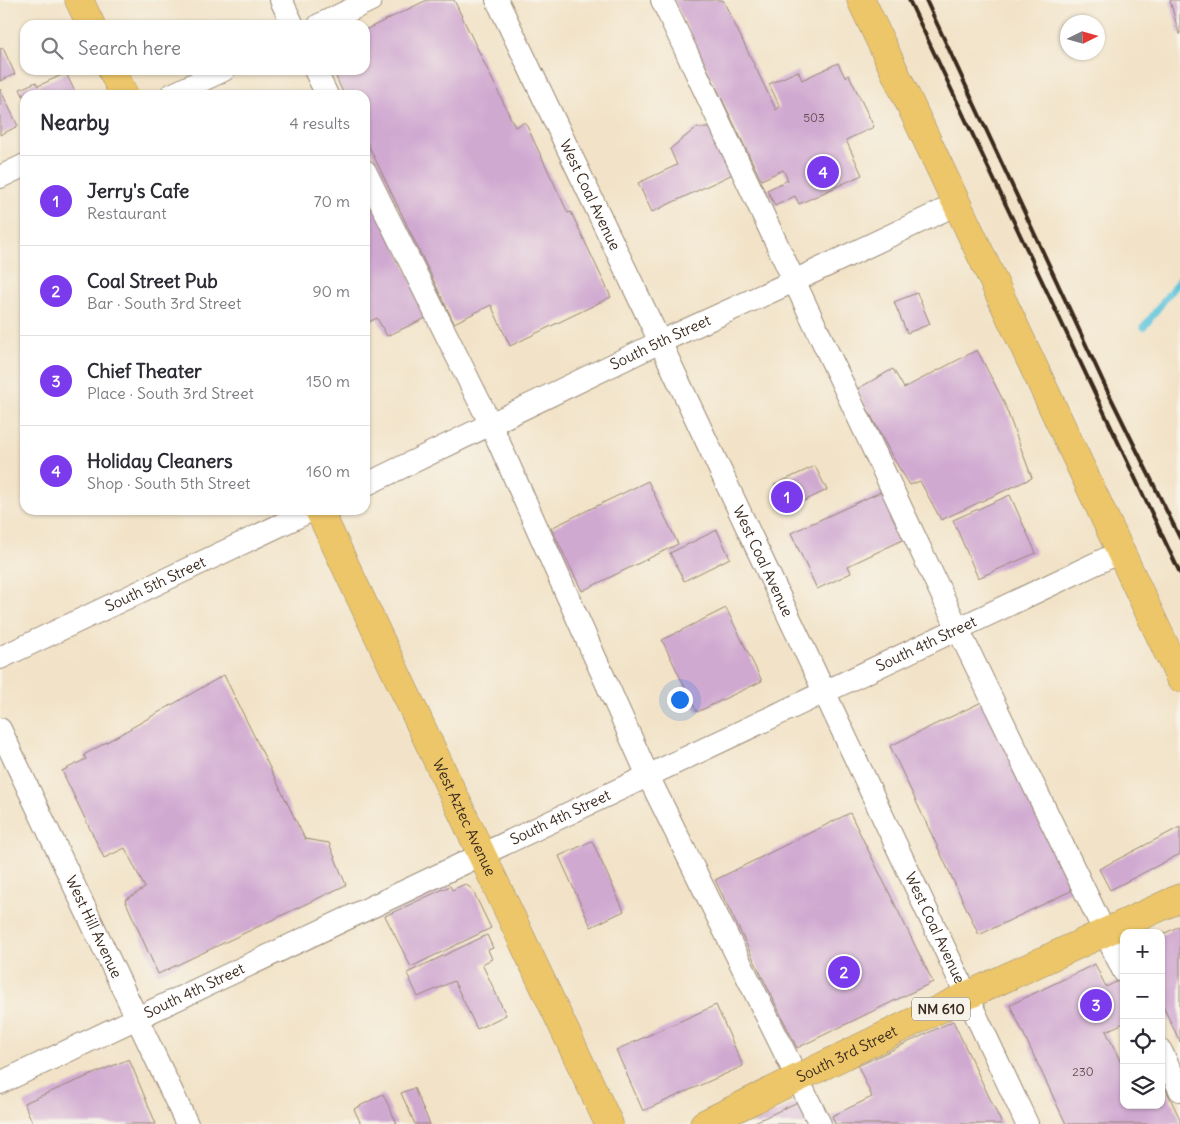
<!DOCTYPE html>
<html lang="en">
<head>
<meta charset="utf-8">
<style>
	:root { --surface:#fff; --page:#f2f2f3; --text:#2b2b33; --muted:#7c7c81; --line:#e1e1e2; --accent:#7c3aed }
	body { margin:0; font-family:Delius,sans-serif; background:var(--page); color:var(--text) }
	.controls { position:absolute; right:15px; bottom:15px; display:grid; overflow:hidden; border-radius:10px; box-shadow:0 1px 4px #0004 }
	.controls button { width:45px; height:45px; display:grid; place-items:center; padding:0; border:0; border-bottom:1px solid var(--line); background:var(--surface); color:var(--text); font:25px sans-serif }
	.compass { position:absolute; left:1060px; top:15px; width:45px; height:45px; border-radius:50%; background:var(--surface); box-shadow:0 1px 4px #0004; rotate:85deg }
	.you { position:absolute; left:679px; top:699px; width:18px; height:18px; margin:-12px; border:4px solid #fff; border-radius:50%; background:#1a73e8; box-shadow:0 0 0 8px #1a73e833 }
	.badge { display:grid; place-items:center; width:32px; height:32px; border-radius:50%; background:var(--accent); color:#fff; font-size:16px; font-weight:700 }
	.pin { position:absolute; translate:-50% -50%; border:2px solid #fff; box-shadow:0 1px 5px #0006 }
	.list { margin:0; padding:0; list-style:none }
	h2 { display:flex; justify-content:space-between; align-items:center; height:65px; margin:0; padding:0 20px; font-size:21px }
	h2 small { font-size:16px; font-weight:400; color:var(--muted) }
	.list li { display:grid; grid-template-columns:32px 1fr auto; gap:15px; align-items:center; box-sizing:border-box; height:90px; padding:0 20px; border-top:1px solid var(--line) }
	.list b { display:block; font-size:19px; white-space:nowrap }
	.list p { margin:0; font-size:16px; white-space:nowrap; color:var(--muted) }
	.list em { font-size:16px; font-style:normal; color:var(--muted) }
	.icon { flex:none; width:28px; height:28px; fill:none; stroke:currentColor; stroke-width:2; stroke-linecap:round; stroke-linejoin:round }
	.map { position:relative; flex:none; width:1180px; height:1124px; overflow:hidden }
	.search { position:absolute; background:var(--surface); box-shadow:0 1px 4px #0004; left:20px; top:20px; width:350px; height:55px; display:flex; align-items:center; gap:12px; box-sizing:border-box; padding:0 18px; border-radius:15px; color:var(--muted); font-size:19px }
	.panel { position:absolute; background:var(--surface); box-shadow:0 1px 4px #0004; left:20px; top:90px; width:350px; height:425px; border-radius:15px }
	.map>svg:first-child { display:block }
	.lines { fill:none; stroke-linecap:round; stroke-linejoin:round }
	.stream { stroke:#60c6dd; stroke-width:7 }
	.building { fill:#d0a9d1 }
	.minor-casing { stroke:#968673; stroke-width:24 }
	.major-casing { stroke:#968673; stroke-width:29 }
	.minor { stroke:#fff; stroke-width:22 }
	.major { stroke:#ecc669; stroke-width:28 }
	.rail { stroke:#3b2a1e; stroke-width:4 }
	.labels { text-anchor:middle; stroke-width:4; stroke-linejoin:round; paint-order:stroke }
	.number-label { font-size:12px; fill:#604a4b }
	.shield { fill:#f7f3e8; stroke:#73665b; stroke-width:1 }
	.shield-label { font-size:14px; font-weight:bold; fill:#3b2a1e }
	.street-label { font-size:15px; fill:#3b2a1e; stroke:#f7f3e8 }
</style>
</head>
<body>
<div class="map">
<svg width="1180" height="1124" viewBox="0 0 1180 1124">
	<rect width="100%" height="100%" fill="#f7f3e8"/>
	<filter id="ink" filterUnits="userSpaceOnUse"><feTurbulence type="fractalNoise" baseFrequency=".02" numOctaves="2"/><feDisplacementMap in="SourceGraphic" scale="10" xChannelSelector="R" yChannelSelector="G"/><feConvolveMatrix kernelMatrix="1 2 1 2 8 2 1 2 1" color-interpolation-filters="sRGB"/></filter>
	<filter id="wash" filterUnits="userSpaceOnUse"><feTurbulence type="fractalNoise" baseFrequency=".0096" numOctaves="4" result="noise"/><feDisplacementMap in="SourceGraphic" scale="20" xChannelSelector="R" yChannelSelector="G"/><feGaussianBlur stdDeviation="1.12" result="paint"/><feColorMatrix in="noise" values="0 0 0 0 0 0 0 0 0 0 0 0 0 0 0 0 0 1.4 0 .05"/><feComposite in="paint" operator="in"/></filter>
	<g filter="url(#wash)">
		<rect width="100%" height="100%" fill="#f2e3c8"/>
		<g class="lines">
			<path class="stream" d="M1144,327L1180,279"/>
		</g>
		<g id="blocks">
			<path class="building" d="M427,0H454L515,127L525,122L568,213L571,212L611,297L510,346L491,305L454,323L365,138V95H344L333,70H365V30Z
				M674,0H723L776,110L780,107L769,84L798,71L802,80L838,63L845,77L849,75L874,127L846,140L862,175L799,204L795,196L775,206L767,190L788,180L783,170L761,180Z
				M1170,0H1180V34H1179Z
				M3,48L15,74L0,81V49Z
				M66,73L76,94L25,95V100L20,89L36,82L38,86Z
				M0,89L18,126L0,135Z
				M696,128H714L735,173L652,212L638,183L677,165L670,149Z
				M376,203L428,317L387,336L377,318L365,324V208Z
				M917,293L930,324L907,333L894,302Z
				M977,350L1003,400L1032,478L941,520L920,481L910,485L893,458L857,389L893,369L904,388Z
				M815,466L827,490L785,510L774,485Z
				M648,481L678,544L582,591L551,528Z
				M889,488L911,536L848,566L851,573L817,589L791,533Z
				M1010,495L1036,553L978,578L953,520Z
				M717,530L730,558L684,581L670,553Z
				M726,608L762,681L697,712L662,640Z
				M224,675L305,839L329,843L346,885L158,974L125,900L145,888L125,848L104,858L62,771L86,759L84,755Z
				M988,699L1077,888L979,935L890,746Z
				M850,813L933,982L797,1048L715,880Z
				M1180,827V854L1110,890L1099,869Z
				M592,841L624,911L591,927L559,856Z
				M465,884L472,889L491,928L411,967L385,916L450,886L452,890Z
				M1180,926V1042L1161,1002V935Z
				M487,935L493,948L488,950L492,959L482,964L506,1015L477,1029L454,981L418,997L407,973Z
				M1095,964L1106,987L1120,980L1124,988V1023L1106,1031L1124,1069V1105H1161V1079L1180,1119V1124H1066L1010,1005Z
				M716,1005L743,1066L643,1111L616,1050Z
				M953,1021L1002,1124H835L832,1116L872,1097L858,1066Z
				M129,1059L156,1124H33L24,1103Z
				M414,1088L430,1124H415L401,1093Z
				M383,1094L397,1124H361L354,1109Z
				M804,1099L816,1124H750L766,1117Z"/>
		</g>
	</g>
	<g filter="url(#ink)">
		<use href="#blocks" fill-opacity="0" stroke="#968673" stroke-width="1"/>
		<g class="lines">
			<g class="minor-casing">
				<g id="minor">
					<path d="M281,0L293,25"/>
					<path id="s1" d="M497,0L660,342L1027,1124"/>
					<path d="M662,0L958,629L1124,972"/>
					<path d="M319,25L371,0"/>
					<path d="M315,70L327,95"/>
					<path d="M171,95L224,70"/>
					<path d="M365,171L491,425L648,776L820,1124"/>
					<path d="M0,177L25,165"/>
					<path id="s2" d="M365,485L660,342L794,281L957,204"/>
					<path id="s3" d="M0,658L312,510"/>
					<path id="s4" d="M0,729L187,1124"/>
					<path d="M1161,1051L1180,1090"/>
					<path id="s5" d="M0,1083L1120,552"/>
				</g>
			</g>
			<g class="major-casing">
				<g id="major">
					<path d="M79,0L91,25"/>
					<path d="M861,0L1180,678"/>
					<path d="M112,70L124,95"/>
					<path id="s6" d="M319,510L609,1124"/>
					<path id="s7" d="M704,1124L966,996L1180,898"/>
				</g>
			</g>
			<use href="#minor" class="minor"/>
			<use href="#major" class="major"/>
			<path class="rail" d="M909,0L1180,573
				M926,0L1107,390L1180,538"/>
		</g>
	</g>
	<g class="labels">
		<g class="number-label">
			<text x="814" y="122">503</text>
			<text x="1083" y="1076">230</text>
		</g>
		<rect class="shield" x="912" y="997.5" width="58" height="23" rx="4"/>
		<g class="shield-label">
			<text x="941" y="1014">NM 610</text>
		</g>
		<g class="street-label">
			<text dy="5" stroke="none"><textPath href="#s1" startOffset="216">West Coal Avenue</textPath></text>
			<text dy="5" stroke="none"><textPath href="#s2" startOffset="328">South 5th Street</textPath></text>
			<text dy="5" stroke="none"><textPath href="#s1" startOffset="621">West Coal Avenue</textPath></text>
			<text dy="5" stroke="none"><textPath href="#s3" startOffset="172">South 5th Street</textPath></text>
			<text dy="5" stroke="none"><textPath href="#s5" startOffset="1025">South 4th Street</textPath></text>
			<text dy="5" stroke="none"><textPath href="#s6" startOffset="340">West Aztec Avenue</textPath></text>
			<text dy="5" stroke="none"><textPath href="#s5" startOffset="620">South 4th Street</textPath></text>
			<text dy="5" stroke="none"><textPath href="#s4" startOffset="219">West Hill Avenue</textPath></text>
			<text dy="5" stroke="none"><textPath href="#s1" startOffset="1026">West Coal Avenue</textPath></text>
			<text dy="5" stroke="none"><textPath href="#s5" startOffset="215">South 4th Street</textPath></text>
			<text dy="5" stroke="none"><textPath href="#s7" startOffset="159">South 3rd Street</textPath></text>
		</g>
	</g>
</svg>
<div class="controls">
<button>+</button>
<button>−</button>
<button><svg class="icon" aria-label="locate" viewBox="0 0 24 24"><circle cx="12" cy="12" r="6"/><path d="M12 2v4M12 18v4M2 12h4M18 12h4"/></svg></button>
<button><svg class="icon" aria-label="layers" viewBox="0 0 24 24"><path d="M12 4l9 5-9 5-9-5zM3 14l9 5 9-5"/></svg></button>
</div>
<svg class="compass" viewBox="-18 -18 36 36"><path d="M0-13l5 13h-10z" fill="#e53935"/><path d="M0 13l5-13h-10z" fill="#7c7c81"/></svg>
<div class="you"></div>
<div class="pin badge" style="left:787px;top:497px">1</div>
<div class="pin badge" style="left:844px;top:972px">2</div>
<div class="pin badge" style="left:1096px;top:1005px">3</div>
<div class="pin badge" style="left:823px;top:172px">4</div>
<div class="search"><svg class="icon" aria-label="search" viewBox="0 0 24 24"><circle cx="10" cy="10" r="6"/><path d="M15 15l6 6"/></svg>Search here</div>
<section class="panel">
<h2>Nearby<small>4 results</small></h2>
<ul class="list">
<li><span class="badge">1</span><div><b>Jerry's Cafe</b><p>Restaurant</p></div><em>70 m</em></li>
<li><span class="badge">2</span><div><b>Coal Street Pub</b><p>Bar · South 3rd Street</p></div><em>90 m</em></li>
<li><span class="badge">3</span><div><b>Chief Theater</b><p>Place · South 3rd Street</p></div><em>150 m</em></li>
<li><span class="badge">4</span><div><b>Holiday Cleaners</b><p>Shop · South 5th Street</p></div><em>160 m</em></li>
</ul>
</section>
</div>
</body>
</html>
